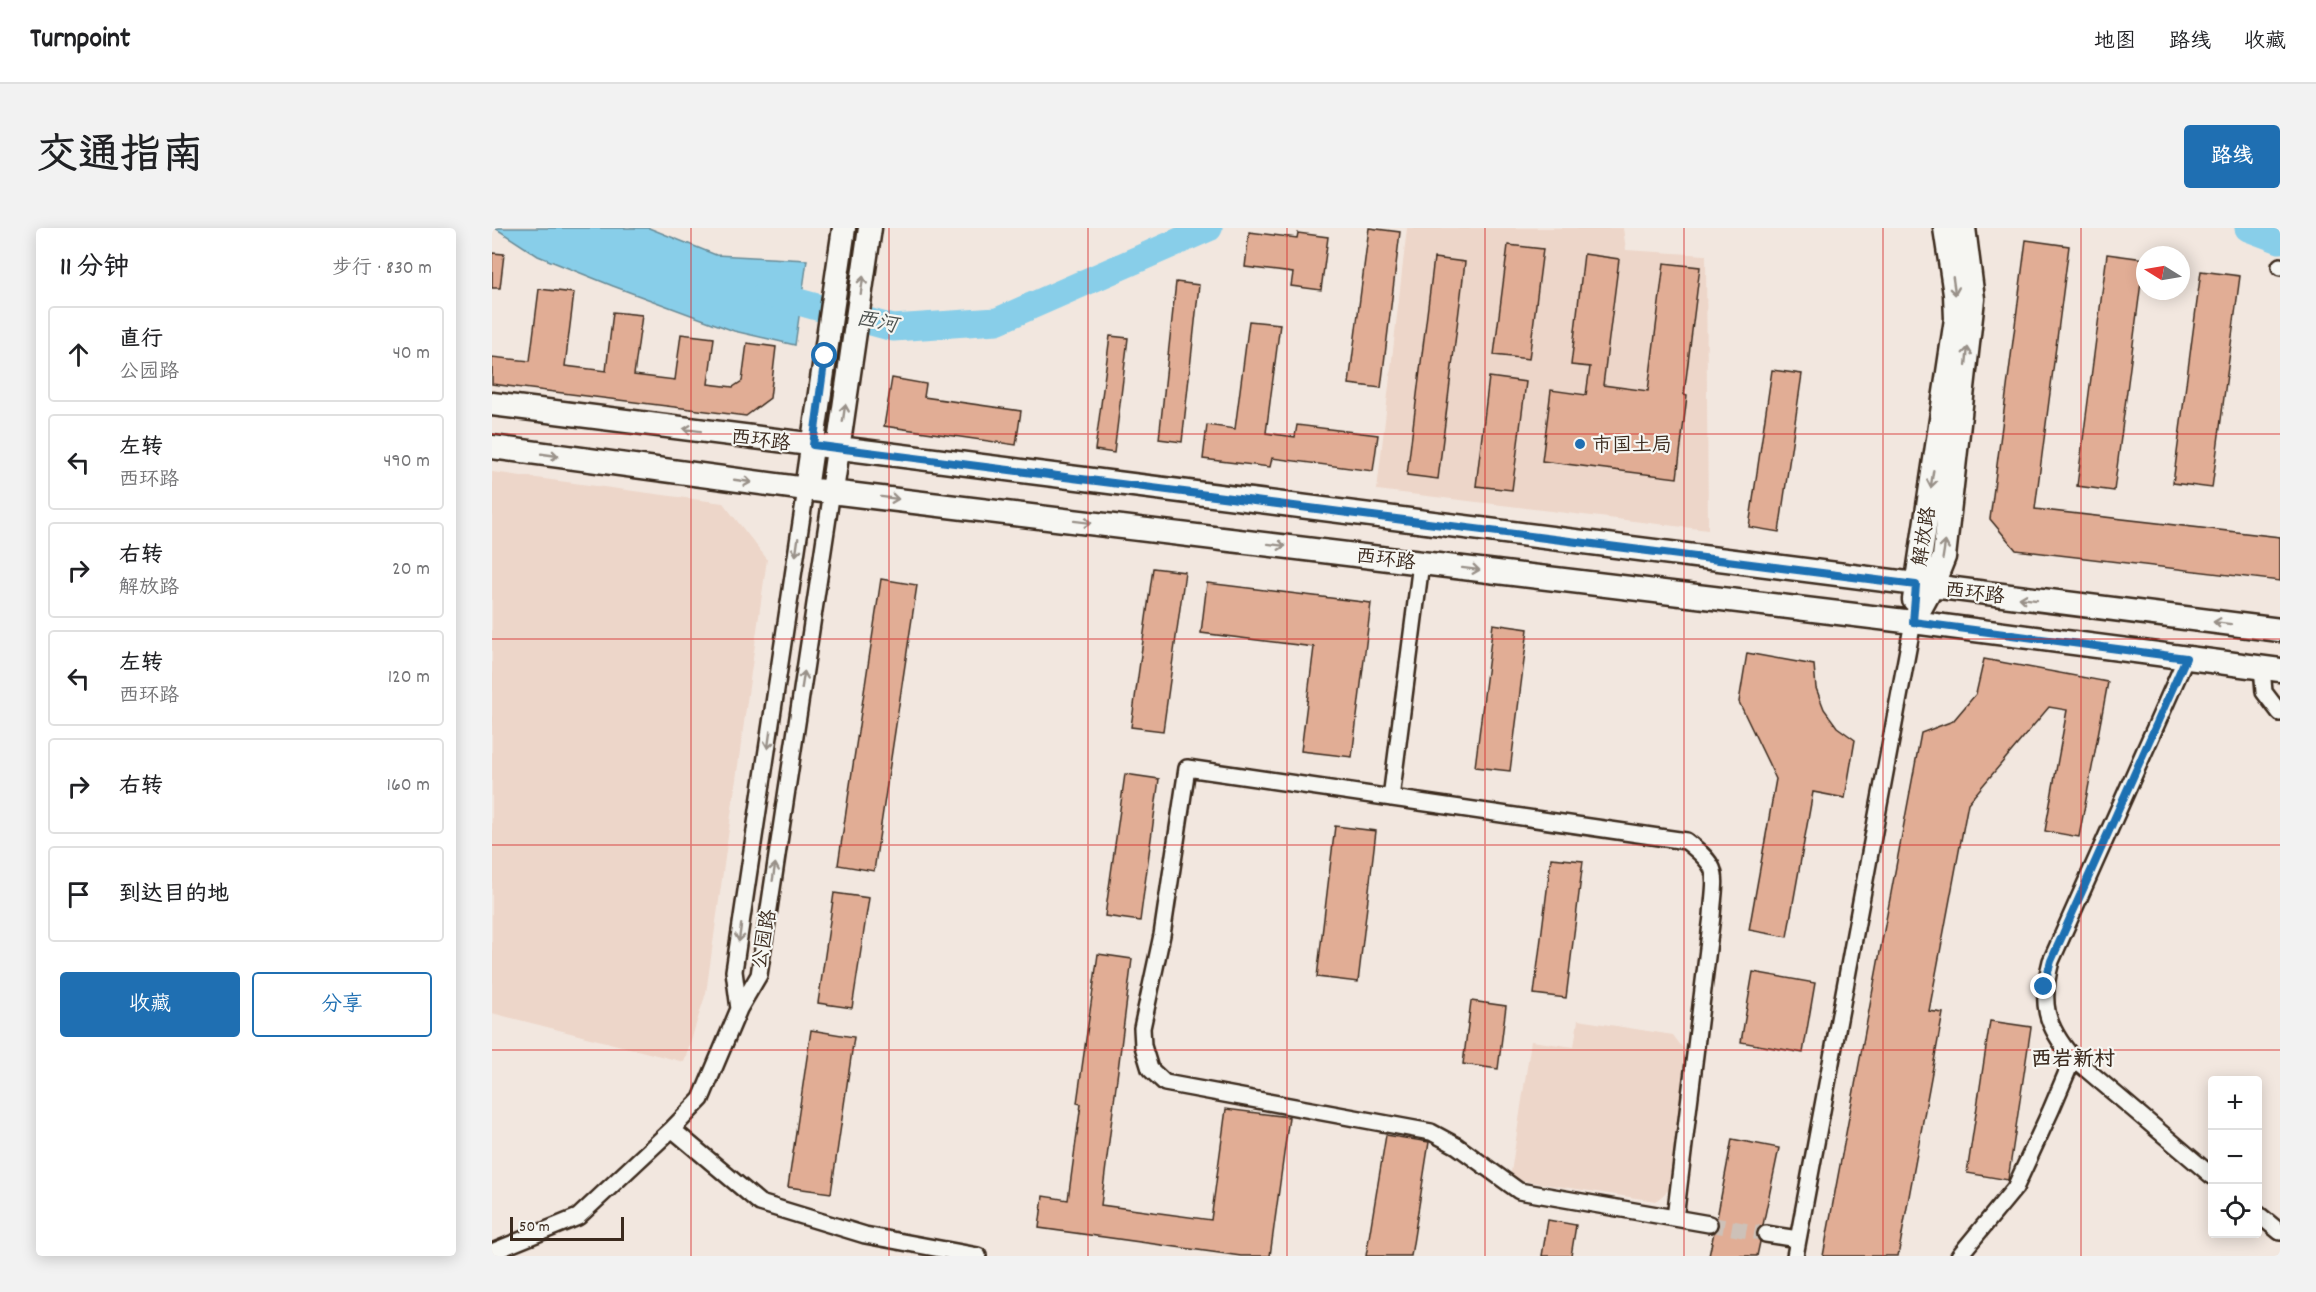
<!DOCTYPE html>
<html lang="zh">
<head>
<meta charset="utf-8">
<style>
	:root { --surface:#fff; --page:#f2f2f2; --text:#202124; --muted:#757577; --line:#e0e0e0; --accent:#1f6fb2 }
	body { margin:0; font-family:Dekko,"LXGW WenKai TC",sans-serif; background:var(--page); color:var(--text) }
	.controls { position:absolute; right:18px; bottom:18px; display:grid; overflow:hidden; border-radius:6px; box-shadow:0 3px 15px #0003 }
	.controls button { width:54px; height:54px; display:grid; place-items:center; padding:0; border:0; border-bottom:2px solid var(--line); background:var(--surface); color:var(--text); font:30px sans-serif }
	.compass { position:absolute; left:1644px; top:18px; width:54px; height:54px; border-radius:50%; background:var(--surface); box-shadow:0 3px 15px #0003; rotate:281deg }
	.scale { position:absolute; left:18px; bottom:15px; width:114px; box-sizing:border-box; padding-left:6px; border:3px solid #3b2a1e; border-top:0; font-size:16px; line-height:21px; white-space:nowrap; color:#3b2a1e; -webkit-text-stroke:4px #f6f6f2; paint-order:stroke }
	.stop { position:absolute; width:18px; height:18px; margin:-14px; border:4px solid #1f6fb2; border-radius:50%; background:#fff }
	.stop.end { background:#1f6fb2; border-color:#fff; box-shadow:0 2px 6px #0008 }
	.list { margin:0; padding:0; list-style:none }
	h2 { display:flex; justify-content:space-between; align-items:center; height:78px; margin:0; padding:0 24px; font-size:26px }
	h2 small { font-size:20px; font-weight:400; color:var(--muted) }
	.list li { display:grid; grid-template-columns:39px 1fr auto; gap:18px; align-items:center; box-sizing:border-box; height:96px; margin:0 12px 12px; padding:0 12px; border:2px solid var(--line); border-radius:6px }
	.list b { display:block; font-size:22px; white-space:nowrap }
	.list p { margin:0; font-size:20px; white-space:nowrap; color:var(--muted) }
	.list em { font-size:20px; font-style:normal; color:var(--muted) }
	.actions { display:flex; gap:12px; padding:18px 24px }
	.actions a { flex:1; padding:14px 0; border:2px solid var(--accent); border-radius:6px; text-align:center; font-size:21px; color:var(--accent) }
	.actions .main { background:var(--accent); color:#fff }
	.icon { flex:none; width:33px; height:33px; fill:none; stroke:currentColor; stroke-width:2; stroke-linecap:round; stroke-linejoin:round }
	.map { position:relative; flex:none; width:1788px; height:1028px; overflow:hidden; border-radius:6px }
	header { display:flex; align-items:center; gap:36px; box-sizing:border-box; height:84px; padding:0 30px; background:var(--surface); border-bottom:2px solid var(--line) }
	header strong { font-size:28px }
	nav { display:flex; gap:33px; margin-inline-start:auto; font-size:21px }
	.intro { display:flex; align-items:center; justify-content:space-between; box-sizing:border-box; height:144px; padding:0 36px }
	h1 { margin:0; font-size:42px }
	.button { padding:15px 27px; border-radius:6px; background:var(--accent); color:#fff; font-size:21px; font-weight:700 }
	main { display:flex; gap:36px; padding:0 36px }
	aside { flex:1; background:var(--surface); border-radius:6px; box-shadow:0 3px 15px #0003 }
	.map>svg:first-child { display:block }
	.built { fill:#edd6c9 }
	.water { fill:#88cee9; stroke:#698c98; stroke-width:1.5 }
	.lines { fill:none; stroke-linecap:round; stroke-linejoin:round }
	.river { stroke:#88cee9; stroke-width:27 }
	.building { fill:#e1ad95; stroke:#3b2a1e; stroke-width:1.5 }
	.street-tunnel { stroke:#cdc1b8; stroke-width:15; stroke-dasharray:15 8; stroke-linecap:butt }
	.street-casing { stroke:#3b2a1e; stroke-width:20 }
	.secondary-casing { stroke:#3b2a1e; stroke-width:27 }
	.street { stroke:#f6f6f2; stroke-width:15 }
	.secondary { stroke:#f6f6f2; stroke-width:22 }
	.oneway { stroke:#989088 }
	.route { stroke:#1f6fb2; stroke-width:8 }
	.grid { fill:none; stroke:#d62828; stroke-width:1.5; stroke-opacity:0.55 }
	.poi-dot { fill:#1f6fb2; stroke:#f6f6f2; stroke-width:2 }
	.labels { text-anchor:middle; stroke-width:4.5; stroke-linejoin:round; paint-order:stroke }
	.street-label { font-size:20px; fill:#3b2a1e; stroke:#f6f6f2 }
	.poi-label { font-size:20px; fill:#3b2a1e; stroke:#f6f6f2; text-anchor:start }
	.water-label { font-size:21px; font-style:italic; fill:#4e5351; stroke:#f6f6f2 }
	.neighbourhood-label { font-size:21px; font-weight:bold; fill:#3b2a1e; stroke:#f6f6f2 }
</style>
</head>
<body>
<header>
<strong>Turnpoint</strong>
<nav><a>地图</a><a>路线</a><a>收藏</a></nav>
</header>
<div class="intro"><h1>交通指南</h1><a class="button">路线</a></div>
<main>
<aside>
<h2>11 分钟<small>步行 · 830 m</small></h2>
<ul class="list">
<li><svg class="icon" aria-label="ahead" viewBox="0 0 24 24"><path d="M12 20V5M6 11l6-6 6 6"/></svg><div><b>直行</b><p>公园路</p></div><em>40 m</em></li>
<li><svg class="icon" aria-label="left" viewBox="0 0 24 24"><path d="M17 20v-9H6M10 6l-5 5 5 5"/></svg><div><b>左转</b><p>西环路</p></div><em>490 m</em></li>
<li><svg class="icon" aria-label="right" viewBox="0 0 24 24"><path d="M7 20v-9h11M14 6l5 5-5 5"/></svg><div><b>右转</b><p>解放路</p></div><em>20 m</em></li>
<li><svg class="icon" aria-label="left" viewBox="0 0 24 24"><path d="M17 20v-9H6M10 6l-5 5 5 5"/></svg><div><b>左转</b><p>西环路</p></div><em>120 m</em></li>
<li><svg class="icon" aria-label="right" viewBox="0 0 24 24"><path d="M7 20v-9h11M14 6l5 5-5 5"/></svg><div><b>右转</b></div><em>160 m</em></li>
<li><svg class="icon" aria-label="arrive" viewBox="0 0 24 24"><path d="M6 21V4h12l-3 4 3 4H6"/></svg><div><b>到达目的地</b></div></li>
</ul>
<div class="actions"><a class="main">收藏</a><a>分享</a></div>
</aside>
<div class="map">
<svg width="1788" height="1028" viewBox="0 0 1788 1028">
	<rect width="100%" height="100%" fill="#f2e7df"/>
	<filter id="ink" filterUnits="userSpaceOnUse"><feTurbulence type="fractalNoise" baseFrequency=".0167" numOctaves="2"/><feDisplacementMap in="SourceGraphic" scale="12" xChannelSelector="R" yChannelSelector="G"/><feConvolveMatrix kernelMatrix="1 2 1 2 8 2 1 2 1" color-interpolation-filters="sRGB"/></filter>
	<g filter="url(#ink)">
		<path class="built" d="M915,0H1131L1134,22L1214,27L1216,302L885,262Z
			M0,244L231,275L275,331L214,765L192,834L0,785Z
			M1086,792L1181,807L1196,827L1179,960L1164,973L1018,951L1039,813L1082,819Z"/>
		<path class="water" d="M3,0H157L224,27L315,32L303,117L242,103L121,58L46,28Z"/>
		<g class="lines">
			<path class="river" d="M1756,0L1788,12
				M274,65L401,100L505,93L717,0"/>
		</g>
		<path class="building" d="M877,0L908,4L889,160L857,156Z
			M757,4L805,10L806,5L836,9L829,62L799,58L801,45L753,39Z
			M1534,12L1577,18L1543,281L1788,309V353L1524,322L1498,291Z
			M1016,17L1051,21L1037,131L1002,127Z
			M0,25L12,26L8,60H0Z
			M1092,26L1127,31L1111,157L1156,163L1172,35L1208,39L1192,167L1195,168L1185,250L1050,233L1059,162L1094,167L1098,139L1079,137Z
			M1615,26L1652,31L1622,263L1585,258Z
			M942,30L973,34L946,251L915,247Z
			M1709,43L1748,48L1720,260L1681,255Z
			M684,54L707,57L690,214L667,211Z
			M47,61L82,65L73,138L114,143L121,84L150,87L142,147L183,152L189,106L222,110L216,156L241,159L250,153L255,115L284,119L278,170L254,188L0,156V129L38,133Z
			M757,93L788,96L774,205L803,209L805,197L886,207L881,243L780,230L778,239L711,231L715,197L743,201Z
			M618,108L636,110L622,225L603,222Z
			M1280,142L1310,146L1287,304L1257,299Z
			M997,149L1034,154L1020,262L984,258Z
			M400,150L434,156L432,169L529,183L524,217L392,198Z
			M661,340L693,344L671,503L639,499Z
			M389,351L425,357L382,643L346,637Z
			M715,355L879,375L860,529L809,523L822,419L709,405Z
			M1001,396L1036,401L1018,543L983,539Z
			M1255,425L1322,437L1324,460L1332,481L1345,499L1363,512L1353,570L1321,564L1295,709L1257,702L1284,551L1247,474Z
			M1492,431L1616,454L1587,609L1553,603L1575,482L1557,479L1476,575L1437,783L1451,785L1406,1028H1331L1429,505L1461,493L1484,466Z
			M633,546L667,551L648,693L613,688Z
			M843,598L884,603L866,754L825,749Z
			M1059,630L1091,633L1074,770L1042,766Z
			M342,665L377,670L360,780L326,775Z
			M606,726L640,731L609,977L719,992L734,881L797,889L778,1028H749L547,1000L551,968L576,972L589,876L585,875Z
			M1261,744L1323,755L1311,825L1249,814Z
			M979,773L1014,778L1006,841L971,836Z
			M1498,793L1539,799L1516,952L1475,945Z
			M319,802L362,809L339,965L296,959Z
			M894,907L937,914L919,1028H874Z
			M1240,911L1287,920L1271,997L1265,1004L1268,1014L1265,1028H1217L1222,1004L1226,998L1225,990Z
			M1056,992L1084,997L1079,1028H1050Z"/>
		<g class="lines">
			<path class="street-tunnel" d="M1217,996L1274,1006"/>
			<g class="street-casing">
				<path id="street" d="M1788,39V38
					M1694,430L1559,733C1548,775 1553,797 1581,830L1720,948
					M1770,439L1772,464L1788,485
					M899,570L929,335
					M247,781L242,743L314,261
					M180,901L268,975L373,1007L486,1028
					M1766,986L1788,1004
					M1183,990L1220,688C1223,645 1230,641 1194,613L695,540L670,707L650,800L651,818L658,841L673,855L939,904L965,918L1027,963L1217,996
					M1274,1006L1306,1011
					M0,1024L86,989L180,901L209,871L247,781L267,747L340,263
					M1303,1028L1421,394
					M1467,1028L1523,960L1559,882L1581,830"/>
			</g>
			<g class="secondary-casing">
				<path id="secondary" d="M0,176L1788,402
					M0,219L314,261L1421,394L1788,442
					M314,261L352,0
					M340,263L378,0
					M1422,372L1464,91L1463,66L1453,0
					M1421,394L1440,359L1452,329L1481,71L1472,0"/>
			</g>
			<use href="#street" class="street"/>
			<use href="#secondary" class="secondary"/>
		</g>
		<defs><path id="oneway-shaft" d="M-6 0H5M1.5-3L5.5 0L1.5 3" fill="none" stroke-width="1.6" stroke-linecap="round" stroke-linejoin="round" transform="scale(1.5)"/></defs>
		<g class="oneway">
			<use href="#oneway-shaft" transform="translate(370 57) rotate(-82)"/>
			<use href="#oneway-shaft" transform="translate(1462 58) rotate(82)"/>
			<use href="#oneway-shaft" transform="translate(1475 128) rotate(-84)"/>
			<use href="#oneway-shaft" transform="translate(352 185) rotate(-82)"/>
			<use href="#oneway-shaft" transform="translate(200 202) rotate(-173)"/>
			<use href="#oneway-shaft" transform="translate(58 227) rotate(8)"/>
			<use href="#oneway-shaft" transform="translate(1440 251) rotate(99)"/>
			<use href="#oneway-shaft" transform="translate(251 253) rotate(8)"/>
			<use href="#oneway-shaft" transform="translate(398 270) rotate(7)"/>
			<use href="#oneway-shaft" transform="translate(591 294) rotate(7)"/>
			<use href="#oneway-shaft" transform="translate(785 317) rotate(7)"/>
			<use href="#oneway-shaft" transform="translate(305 319) rotate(98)"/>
			<use href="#oneway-shaft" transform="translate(1452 322) rotate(-81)"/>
			<use href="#oneway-shaft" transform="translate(979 341) rotate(7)"/>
			<use href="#oneway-shaft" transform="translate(1536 371) rotate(-173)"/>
			<use href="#oneway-shaft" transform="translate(1730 395) rotate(-173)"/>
			<use href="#oneway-shaft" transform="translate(311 452) rotate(-81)"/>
			<use href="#oneway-shaft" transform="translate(277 512) rotate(98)"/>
			<use href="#oneway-shaft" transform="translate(282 644) rotate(-81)"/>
			<use href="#oneway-shaft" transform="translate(248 705) rotate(98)"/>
		</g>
	</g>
	<g class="lines" filter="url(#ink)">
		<path class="route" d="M333,128L321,217L1424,357L1421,394L1694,430L1559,733L1552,759"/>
	</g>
	<path class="grid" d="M199,0V1028M397,0V1028M596,0V1028M795,0V1028M993,0V1028M1192,0V1028M1391,0V1028M1589,0V1028M0,206H1788M0,411H1788M0,617H1788M0,822H1788"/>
	<circle class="poi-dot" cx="1088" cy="216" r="6"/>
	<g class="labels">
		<g class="street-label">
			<text transform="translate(269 211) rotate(7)" y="7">西环路</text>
			<text transform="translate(1431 308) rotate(-81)" y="7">解放路</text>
			<text transform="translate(894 330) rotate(7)" y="7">西环路</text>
			<text transform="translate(1483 364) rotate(7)" y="7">西环路</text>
			<text transform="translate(271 711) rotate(-80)" y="7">公园路</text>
		</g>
		<g class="poi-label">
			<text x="1100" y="223">市国土局</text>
		</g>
		<g class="water-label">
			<text transform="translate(385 93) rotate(11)" y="7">西河</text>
		</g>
		<g class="neighbourhood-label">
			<text x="1581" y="837">西岩新村</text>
		</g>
	</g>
</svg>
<div class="controls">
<button>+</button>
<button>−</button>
<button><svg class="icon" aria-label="locate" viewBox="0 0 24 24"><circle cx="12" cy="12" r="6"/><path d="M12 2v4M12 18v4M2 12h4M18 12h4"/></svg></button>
</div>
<svg class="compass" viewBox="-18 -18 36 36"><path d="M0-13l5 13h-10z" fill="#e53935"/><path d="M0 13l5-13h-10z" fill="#757577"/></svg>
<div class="scale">50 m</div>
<div class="stop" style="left:333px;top:128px"></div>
<div class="stop end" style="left:1552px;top:759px"></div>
</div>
</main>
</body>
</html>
